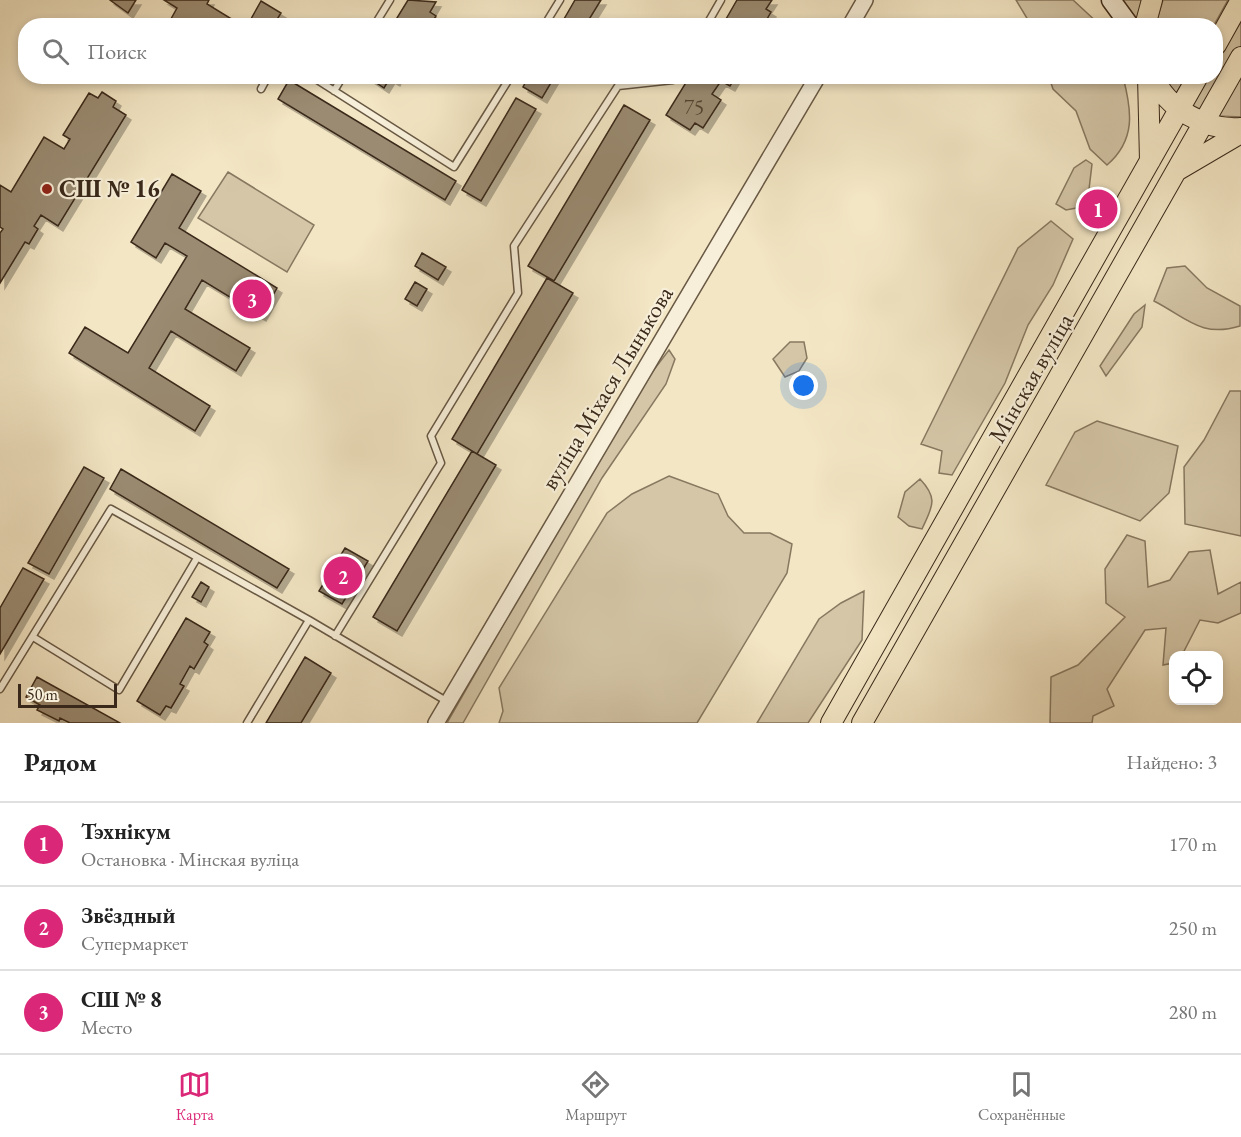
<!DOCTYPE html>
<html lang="ru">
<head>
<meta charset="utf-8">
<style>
	:root { --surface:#fff; --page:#f6f6f6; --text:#222; --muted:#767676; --line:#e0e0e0; --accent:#db2777 }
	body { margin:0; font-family:"EB Garamond",serif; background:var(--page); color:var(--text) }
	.controls { position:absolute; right:18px; bottom:18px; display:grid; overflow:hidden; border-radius:12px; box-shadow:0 3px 9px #0003 }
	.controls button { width:54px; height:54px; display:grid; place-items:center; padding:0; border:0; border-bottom:2px solid var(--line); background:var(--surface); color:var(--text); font:30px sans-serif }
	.scale { position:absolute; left:18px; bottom:15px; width:99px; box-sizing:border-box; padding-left:6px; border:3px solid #3a291a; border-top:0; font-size:16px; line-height:21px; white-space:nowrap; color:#3a291a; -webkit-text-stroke:4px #f7efd9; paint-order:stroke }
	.you { position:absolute; left:804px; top:386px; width:21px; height:21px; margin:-15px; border:4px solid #fff; border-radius:50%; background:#1a73e8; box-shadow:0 0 0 9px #1a73e833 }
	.badge { display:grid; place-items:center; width:39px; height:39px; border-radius:50%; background:var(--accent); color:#fff; font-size:20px; font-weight:700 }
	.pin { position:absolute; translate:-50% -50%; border:3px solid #fff; box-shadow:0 2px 6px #0006 }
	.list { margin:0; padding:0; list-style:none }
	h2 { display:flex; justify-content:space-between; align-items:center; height:78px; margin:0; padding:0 24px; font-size:26px }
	h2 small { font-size:20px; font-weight:400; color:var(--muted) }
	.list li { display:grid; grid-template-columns:39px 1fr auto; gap:18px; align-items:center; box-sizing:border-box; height:84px; padding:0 24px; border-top:2px solid var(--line) }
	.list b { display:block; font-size:22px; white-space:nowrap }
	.list p { margin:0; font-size:20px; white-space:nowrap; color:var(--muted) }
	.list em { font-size:20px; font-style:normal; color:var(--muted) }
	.icon { flex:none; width:33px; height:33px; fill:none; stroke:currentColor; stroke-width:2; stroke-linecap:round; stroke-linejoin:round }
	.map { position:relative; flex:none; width:1241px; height:723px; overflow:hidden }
	.search { position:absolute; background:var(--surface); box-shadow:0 3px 9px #0003; left:18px; right:18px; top:18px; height:66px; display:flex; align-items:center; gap:15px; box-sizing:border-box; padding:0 21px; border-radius:24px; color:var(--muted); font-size:22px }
	.sheet { height:330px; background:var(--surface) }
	nav { display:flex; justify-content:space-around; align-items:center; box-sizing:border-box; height:84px; border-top:2px solid var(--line); background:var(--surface); font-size:16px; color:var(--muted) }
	nav a { display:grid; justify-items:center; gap:3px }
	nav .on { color:var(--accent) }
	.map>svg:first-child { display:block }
	.green { fill:#d4c6a7; stroke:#877860; stroke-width:1.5 }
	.building { fill:#9a8b72; stroke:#3a291a; stroke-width:1.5; filter:url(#shadow) }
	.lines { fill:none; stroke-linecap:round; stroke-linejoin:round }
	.service-casing { stroke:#685844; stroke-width:9 }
	.tertiary-casing { stroke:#685844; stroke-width:18 }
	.secondary-casing { stroke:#3a291a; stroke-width:21 }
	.primary-casing { stroke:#3a291a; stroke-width:22 }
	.service { stroke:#f7efd9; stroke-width:6 }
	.tertiary { stroke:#f7efd9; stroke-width:15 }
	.secondary { stroke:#f7efd9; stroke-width:18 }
	.primary { stroke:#f3e6c4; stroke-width:20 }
	.poi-dot { fill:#8f2418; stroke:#f7efd9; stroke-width:2 }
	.labels { text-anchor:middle; stroke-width:4.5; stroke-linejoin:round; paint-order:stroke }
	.number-label { font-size:21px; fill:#524230 }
	.poi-label { font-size:24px; font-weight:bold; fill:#3a291a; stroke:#f7efd9; text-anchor:start }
	.street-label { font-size:24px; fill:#3a291a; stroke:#f7efd9 }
</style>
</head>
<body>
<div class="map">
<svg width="1241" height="723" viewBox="0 0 1241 723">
	<defs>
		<filter id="shadow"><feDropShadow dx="5" dy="5" stdDeviation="0" flood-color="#0004"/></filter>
	</defs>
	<rect width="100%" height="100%" fill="#f3e6c4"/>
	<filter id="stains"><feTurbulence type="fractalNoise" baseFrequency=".00333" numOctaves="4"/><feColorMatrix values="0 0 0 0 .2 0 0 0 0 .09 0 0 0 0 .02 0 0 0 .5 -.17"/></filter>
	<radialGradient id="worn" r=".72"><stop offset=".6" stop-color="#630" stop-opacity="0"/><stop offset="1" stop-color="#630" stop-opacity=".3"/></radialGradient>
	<path class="green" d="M1016,0H1073L1100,25H1031Z
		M1122,0H1142L1136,25Z
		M1163,0H1228L1214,25L1155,26Z
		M1241,13V47L1205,112L1190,104L1206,77L1216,76V59Z
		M1241,73V117L1217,116Z
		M1049,77H1123C1132,111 1136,140 1107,165L1090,149L1076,111L1053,89Z
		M1164,77H1186L1176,94Z
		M1086,160L1092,164L1087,206L1066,210L1056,204L1074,168Z
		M228,172L314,225L287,272L198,218Z
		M1051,221L1073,239L1053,285L1028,325L1005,383L952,475L939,473L942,451L921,444L1018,248Z
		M1185,266L1207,288L1240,306V326C1201,338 1187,318 1154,301L1167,268Z
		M1145,305L1142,327L1106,376L1100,366L1134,314Z
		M790,342H804L807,358L799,371L785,377L773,359Z
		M669,350L675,359L666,384L602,478L463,723H447L579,492L646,380Z
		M1230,391H1241V536L1185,524L1184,467L1204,440Z
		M1097,421L1178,446L1169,493L1140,521L1046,485L1075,432Z
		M669,476L718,494L728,516L744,533H770L792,544L787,573L697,723H499L503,711L499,688L607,513L632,494Z
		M920,479C939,499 932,507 922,529L909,526L898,517L905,492Z
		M1127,535L1145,541L1148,587L1170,580L1189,552L1210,550L1218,594L1241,582V613L1218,623L1200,620L1182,655L1174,656L1173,663L1163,665L1166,628L1145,630L1107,689L1114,706L1093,716L1092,723H1050L1051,677L1078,665L1125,617L1106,603L1105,569Z
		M864,591L862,640L808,723H757L819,619L841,603Z"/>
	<path class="building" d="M110,0H136L128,13Z
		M164,0H209L207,4L243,26H205L196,20L193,26H167L177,8Z
		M408,0L436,2L430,12L436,16L430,26H392Z
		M575,0H601L585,26H560Z
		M737,0H772L766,9L771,12L763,26H722Z
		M261,1L281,13L273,26H247Z
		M366,76H397L395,81L390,78L384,88Z
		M529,76H555L542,98L523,87Z
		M690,76H736L730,86L721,81L712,94L721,100L703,128L695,123L690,130L666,115Z
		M289,80L456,181L445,200L278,99Z
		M102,92L116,101L113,107L126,115L58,226L41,215L34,226L38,229L29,244L25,242L0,283V233L3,229L0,227V185L11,192L44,137L64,149L70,139L63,135L89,93L98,98Z
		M516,98L536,109L481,201L462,190Z
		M624,105L650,120L554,281L528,266Z
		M172,174L201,191L179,228L277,288L261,316L202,280L185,309L250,348L236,371L171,331L149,368L210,406L195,431L69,353L85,327L128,353L187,256L165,243L156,258L131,242Z
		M422,253L446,267L438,280L415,266Z
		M547,278L573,293L477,454L452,439Z
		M415,282L427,289L417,306L405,299Z
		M472,451L496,465L397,631L373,617Z
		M84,467L104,478L49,574L28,563Z
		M121,469L289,569L277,588L110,489Z
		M345,548L368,561L342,604L319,591Z
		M23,568L44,579L0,654V608Z
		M201,582L209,587L201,602L192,597Z
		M186,618L210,632L204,642L208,645L194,669L190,666L180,684L184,686L171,708L166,706L160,715L137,701Z
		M305,657L331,673L301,723H266Z
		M37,677L120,723H70L60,718L59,721L37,710L40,705L26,697Z"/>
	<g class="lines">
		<g class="service-casing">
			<path id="service" d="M374,26L390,0
				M544,26L560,0
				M706,26L721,0
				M311,76L454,167L511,76
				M261,89L268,76
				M334,91L343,76
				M335,636L441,463L431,436L518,293L514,246L618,86L673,80L675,76
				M33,637L119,690L197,558
				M0,689L111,509L309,620
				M247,723L309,620L448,702"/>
		</g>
		<g class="tertiary-casing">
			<path id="tertiary" d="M850,26L865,0
				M436,723L818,76"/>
		</g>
		<g class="secondary-casing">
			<path id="secondary" d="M1111,0L1130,26"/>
		</g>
		<g class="primary-casing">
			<path id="primary" d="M1145,26L1152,0
				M1216,45L1241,0
				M1148,76L1150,161
				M1153,76C1167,109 1206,131 1241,128
				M1178,170L1241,133
				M831,723L1198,76
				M862,723L1241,57"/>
		</g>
		<use href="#service" class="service"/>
		<use href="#tertiary" class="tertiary"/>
		<use href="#secondary" class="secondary"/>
		<use href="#primary" class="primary"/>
	</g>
	<circle class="poi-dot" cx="47" cy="189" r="6"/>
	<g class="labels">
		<g class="number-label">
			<text x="694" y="114">75</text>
		</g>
		<g class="poi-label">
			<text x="59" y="197">СШ № 16</text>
		</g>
		<g class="street-label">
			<text transform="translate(1031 378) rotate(-60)" y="8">Мінская вуліца</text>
			<text transform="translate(607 388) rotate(-59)" y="8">вуліца Міхася Лынькова</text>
		</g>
	</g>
	<rect width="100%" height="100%" filter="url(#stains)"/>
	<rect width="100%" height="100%" fill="url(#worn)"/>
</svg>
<div class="controls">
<button><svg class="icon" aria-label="locate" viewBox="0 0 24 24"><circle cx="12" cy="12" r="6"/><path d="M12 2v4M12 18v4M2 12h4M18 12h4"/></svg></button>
</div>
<div class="scale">50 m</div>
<div class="you"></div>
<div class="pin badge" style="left:1098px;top:209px">1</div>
<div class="pin badge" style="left:343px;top:576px">2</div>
<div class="pin badge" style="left:252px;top:299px">3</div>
<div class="search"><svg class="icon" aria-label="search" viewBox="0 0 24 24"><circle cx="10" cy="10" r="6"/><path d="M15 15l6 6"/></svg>Поиск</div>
</div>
<section class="sheet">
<h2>Рядом<small>Найдено: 3</small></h2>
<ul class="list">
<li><span class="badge">1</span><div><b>Тэхнікум</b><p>Остановка · Мінская вуліца</p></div><em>170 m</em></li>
<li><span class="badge">2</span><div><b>Звёздный</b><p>Супермаркет</p></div><em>250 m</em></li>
<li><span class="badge">3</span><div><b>СШ № 8</b><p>Место</p></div><em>280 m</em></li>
</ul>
</section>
<nav>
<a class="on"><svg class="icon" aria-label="map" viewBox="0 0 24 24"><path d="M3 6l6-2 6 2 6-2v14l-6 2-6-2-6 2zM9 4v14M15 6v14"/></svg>Карта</a>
<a><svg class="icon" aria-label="directions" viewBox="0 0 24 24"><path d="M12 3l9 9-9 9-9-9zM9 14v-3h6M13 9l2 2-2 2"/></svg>Маршрут</a>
<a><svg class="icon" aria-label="saved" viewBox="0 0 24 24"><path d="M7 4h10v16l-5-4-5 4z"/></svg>Сохранённые</a>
</nav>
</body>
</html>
